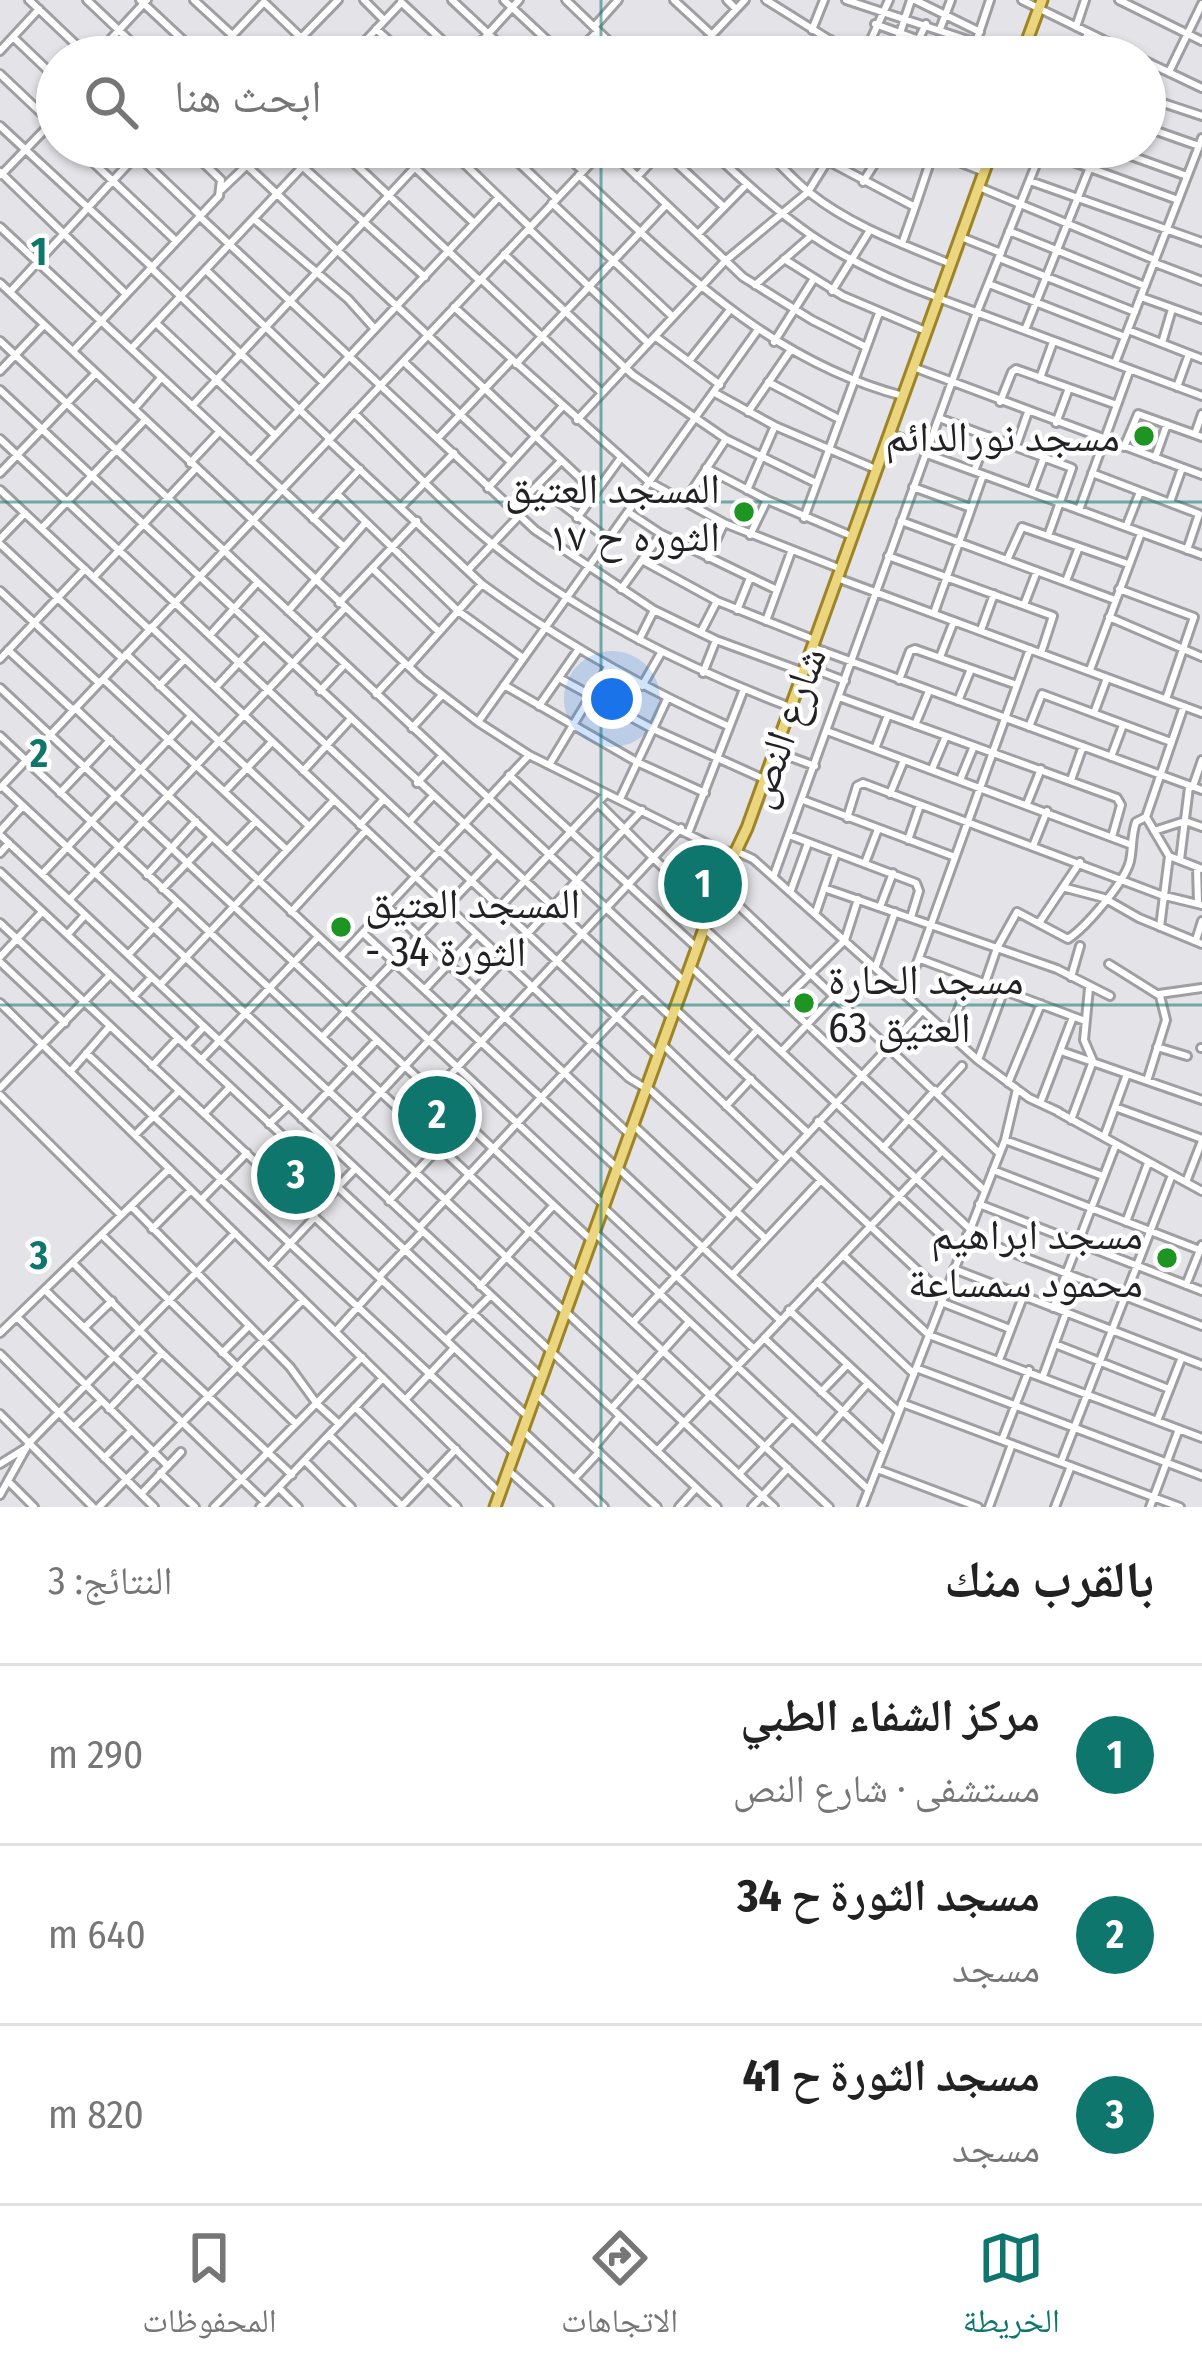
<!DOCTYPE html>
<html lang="ar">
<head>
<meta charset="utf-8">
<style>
	:root { --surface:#fff; --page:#f6f6f6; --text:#222; --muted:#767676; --line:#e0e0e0; --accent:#0f766e }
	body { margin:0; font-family:"Fira Sans Condensed","Noto Naskh Arabic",sans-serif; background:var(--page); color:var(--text); direction:rtl }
	.you { position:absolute; left:612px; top:699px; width:42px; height:42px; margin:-30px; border:9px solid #fff; border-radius:50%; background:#1a73e8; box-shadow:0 0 0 18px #1a73e833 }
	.badge { display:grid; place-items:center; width:78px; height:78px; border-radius:50%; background:var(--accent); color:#fff; font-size:39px; font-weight:700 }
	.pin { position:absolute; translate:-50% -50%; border:6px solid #fff; box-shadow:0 3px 12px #0006 }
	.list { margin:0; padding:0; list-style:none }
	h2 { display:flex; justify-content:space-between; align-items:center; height:156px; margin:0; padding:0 48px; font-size:51px }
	h2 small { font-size:39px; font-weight:400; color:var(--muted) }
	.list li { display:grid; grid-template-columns:78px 1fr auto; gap:36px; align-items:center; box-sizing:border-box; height:180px; padding:0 48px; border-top:3px solid var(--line) }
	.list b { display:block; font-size:45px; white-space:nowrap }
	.list p { margin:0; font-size:39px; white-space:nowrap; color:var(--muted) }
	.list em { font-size:39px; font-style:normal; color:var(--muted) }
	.icon { flex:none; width:66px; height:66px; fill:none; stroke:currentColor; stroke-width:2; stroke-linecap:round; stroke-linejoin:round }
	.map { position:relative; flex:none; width:1202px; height:1507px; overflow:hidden; direction:ltr }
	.search { position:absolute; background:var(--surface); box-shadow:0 3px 9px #0004; left:36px; right:36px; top:36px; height:132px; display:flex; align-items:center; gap:30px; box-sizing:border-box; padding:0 42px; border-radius:66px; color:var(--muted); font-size:45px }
	.sheet { height:696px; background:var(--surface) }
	nav { display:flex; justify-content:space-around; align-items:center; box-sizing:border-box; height:168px; border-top:3px solid var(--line); background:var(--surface); font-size:33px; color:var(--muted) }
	nav a { display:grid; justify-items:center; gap:6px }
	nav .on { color:var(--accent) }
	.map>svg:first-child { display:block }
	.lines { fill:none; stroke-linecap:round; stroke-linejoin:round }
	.minor-casing { stroke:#9f9fa3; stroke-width:12 }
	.major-casing { stroke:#9c8427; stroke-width:15 }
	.minor { stroke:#fff; stroke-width:6 }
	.major { stroke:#ebd57e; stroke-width:9 }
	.grid { fill:none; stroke:#0f766e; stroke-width:3; stroke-opacity:0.55 }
	.poi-dot { fill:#1e9422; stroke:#fff; stroke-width:4.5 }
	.labels { text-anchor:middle; stroke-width:9; stroke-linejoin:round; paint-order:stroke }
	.poi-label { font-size:42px; fill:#222224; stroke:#fff; text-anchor:end }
	.street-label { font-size:42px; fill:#222224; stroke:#fff }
	.grid-label { font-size:39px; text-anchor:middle; font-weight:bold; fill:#0f766e; stroke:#fff; stroke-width:9; stroke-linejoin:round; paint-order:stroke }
</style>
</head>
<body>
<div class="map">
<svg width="1202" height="1507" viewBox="0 0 1202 1507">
	<rect width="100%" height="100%" fill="#e4e4e8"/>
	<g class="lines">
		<g class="minor-casing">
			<path id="minor" d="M29,0L89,57
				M87,0L147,57
				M140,0L201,57
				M194,0L231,34
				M364,0L384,20
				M452,0L513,57
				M504,0L565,57
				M566,0L625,57
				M674,0L712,35
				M727,0L736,9
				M766,0L857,57
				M846,0L1019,57
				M915,0L980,32
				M1022,0L1138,57
				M1119,0L1202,41
				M264,2L321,57
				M401,2L460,57
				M875,24L933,45L970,52
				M594,27L618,0
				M1076,27L1085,0
				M376,29L407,57
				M940,29L951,0
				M812,30L824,0
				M13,37L57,79
				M301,38L338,0
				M976,42L990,0
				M704,43L719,57
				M0,51L39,9
				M1028,52L1039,57
				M94,57L147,0
				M212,57L263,3
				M350,57L401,3
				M467,57L519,0
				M572,57L598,31
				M691,57L745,0
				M813,57L831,40
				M863,57L889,0
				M892,57L911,0
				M910,57L926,24
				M929,57L933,45
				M1078,57L1088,33
				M1145,61L1202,88
				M1169,72L1202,4
				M0,74L57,128
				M1145,97L1202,116
				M0,126L152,267
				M1145,127L1199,146
				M77,147L176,241
				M129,147L200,215
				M227,147L595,492
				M337,147L479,280
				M393,147L474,223
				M447,147L530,227
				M502,147L556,198
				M557,147L583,171
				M707,147C787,222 830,258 934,296
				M762,147C778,162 793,180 810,193C850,225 900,243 946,262
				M921,147L979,170
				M1032,147L1178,200
				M1106,147L1187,176
				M662,150L724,207
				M828,161L915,207L902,244
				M469,166L487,147
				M303,167L425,277
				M0,172L126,294
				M1,175L57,117
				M579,175C677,266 769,361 903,396
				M637,177L663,149
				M1030,181L1202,242
				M863,182L885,147
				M979,187L1155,260
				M222,189L266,147
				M552,203L672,316
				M915,207L933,153
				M199,216L535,530L654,610L716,640L798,670
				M254,219L348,299L375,329
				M0,227L344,547
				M529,229L648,343
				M1009,231L1145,286
				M698,234L746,185
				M961,237L1001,253
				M504,254L633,375L726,439L816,483
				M999,258L1135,312
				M784,259L843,296L921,329
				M1155,263L1202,281
				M151,268L330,439
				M206,270L324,383
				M482,280L602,393
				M0,283L421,678L478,722L529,755L722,851L740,853L753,859L978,1060L1029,1098L1059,1112
				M989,284L1125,337
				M755,285L810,237
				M832,291L870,230
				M10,292L144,147
				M1141,297L1202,319
				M938,298L1202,396
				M454,307L649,482L724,523L836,567
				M156,323L275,435
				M1025,330L1098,147
				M1128,330L1202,359
				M656,337L720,385
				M0,341L681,978
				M774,342L813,280
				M1162,343L1172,309
				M131,349L321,147
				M73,351L219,196L221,180L187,147
				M689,361L729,311
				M404,362L511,462
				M1115,363L1202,138
				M516,364L666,205
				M913,367L1202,475
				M0,371L44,325
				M1040,378L1053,342
				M768,382L839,419
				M1177,387L1189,354
				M0,390L668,1014
				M715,393L775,426L871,467
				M1000,402L1012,372L1016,369L1117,405
				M192,406L434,147
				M134,409L161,378
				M748,412L790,351
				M354,413C400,457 445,506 495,546C582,616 681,665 785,705
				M939,418L1072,468L1048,536
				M577,420L725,261L808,192L836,147
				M1056,423L1069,388
				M889,433L929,449
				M1195,434L1202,414
				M438,438L512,360
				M0,439L654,1052
				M328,440L482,584C560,641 641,687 728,726
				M1016,446L1028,412
				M1124,447L1138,414L1202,437
				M927,454L1202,555
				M1155,458L1167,424
				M251,461L499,197
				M190,463L219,432
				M706,468L767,500L847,534
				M974,471L988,436
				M0,473L96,373
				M1092,473L1199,514L1187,550
				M538,486L609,540
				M913,487L971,508
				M488,488L562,407
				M0,490L149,629
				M747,490L774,428
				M1031,492L1044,457
				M337,494L458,611L523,658
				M685,501L726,439
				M1170,502L1182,468
				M402,506L454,453
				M513,510L561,461
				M1079,510L1130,369
				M628,512L661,534L777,590
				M577,518L620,459
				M804,518L879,313
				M313,519L360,469
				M901,521L1115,600
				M1126,527L1140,492
				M42,528L145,420
				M750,535L767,500
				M0,539L25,513
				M0,544L122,658
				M888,556L1053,616L1041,653
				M708,558L724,523
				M642,560L717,601L810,638
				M1007,560L1022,527L1128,564
				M372,568L439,632
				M468,570L518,517
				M94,577L196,468
				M837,578L1202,713
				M1066,581L1079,547
				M621,589L661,534
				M1119,589L1194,617L1166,699
				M0,591L99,683
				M339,603L417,521
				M1024,605L1037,571
				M737,610L750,578
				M288,611L366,522
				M934,613L983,475
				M1109,617L1202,657
				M766,621L791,552
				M151,627L629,1078L642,1086
				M981,630L994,594
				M701,632L717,601
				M210,635L257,583
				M639,640L654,610
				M812,647L1202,790
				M8,650L73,710
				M824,651L819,671L845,681
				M126,654L309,826
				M940,657L954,621
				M0,659L85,569
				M409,666L482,584
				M1090,670L1141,533
				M703,673L716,640
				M559,678L653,729L764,779
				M103,679L287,850
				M899,680L910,651L915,649L1017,685
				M504,685L637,762L705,793
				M159,686L185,659
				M642,686L661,653
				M216,687L263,637
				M0,688L588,1237
				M320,691L345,664
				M376,694L404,664
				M839,697L1117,798L1121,805L1112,837
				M958,701L971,669
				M539,706L578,650
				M75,708L601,1202
				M1094,713L1107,678
				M478,722L757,331
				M915,725L929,691
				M1029,727L1042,694L1171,742
				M412,728L442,695
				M827,731L1129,844
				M0,736L575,1274
				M875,749L888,715
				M774,751L815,766
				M1111,757L1123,725
				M549,765L608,667
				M932,769L946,736
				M303,771L349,721
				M509,775L694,945
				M960,780L974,746
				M1071,780L1083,746
				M417,783L442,756
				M1193,786L1202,760
				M3,787L562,1309
				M0,788L606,147L743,277L812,320L866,347
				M225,791L272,742
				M60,793L110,740
				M890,794L904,760
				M620,799L667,699
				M803,800L955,857
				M598,803L706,910
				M1027,804L1041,769
				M1146,817L1169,856L1202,869
				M847,818L857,786L863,783L1161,895L1202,905
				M409,822L432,797
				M360,825L384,799
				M0,831L22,807
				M689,831L744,689
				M1154,831L1185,821L1202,827
				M0,835L717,1507
				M789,835L916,883L919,891L911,917
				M908,840L920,805
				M1033,846L1047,811
				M227,851L256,821
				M0,853L9,843
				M1180,860L1189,787
				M865,863L878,829
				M1197,867L1198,903
				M0,872L538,1374
				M42,874L191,716
				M147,875L196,821
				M774,875L977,312L1043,147
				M719,887L999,1153
				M824,888L1057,969L1110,996
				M1066,888L1104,898L1139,918L1202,944
				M162,889L212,837
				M791,890L808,843
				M69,900L345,608
				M388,907L626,1131
				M500,907L606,794
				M880,907L893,873
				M291,912L366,830
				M816,912L836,853
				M0,923L524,1413
				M1039,923L1080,862
				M1160,927L1169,856
				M704,928L984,1190
				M363,933L614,1165
				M68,934L85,915
				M1196,940L1202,921
				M128,955L177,903
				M0,957L42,912
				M340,957L529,755
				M920,959L1085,1021
				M0,962L65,1023
				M1109,964L1160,996L1166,1020L1147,1081
				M876,966L895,912
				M692,968L969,1228
				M1071,977L1080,946
				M985,983L997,948L1017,912L1068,939C1086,927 1125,882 1130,861C1133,847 1131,837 1136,822L1146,817L1184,706
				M160,985L334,800
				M425,989L476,935
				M906,994L1030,649
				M1159,994L1202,988
				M133,997L151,978
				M784,1000L845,940L858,899
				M0,1003L497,1490
				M675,1009L808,1133
				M949,1034L970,978
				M324,1035L495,856
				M662,1044L783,1160
				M186,1046L204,1027
				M1157,1047L1187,1056
				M1201,1048H1202
				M782,1051L833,997
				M1061,1051L1202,1100
				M86,1053L511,1450
				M730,1059L757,1030
				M201,1060L318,937
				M978,1060L1004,990
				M152,1066L178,1038
				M70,1072L110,1026
				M1008,1083L1041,1004
				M647,1087L757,1188
				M0,1088L110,975
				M937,1093L962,1066
				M0,1095L121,1215
				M1041,1101L1073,1017
				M726,1106L751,1079
				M1115,1107L1202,1139
				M1058,1112L1202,1191
				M204,1114L230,1087
				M410,1118L681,828
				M302,1119L376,1041
				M1071,1120L1093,1061L1084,1040L1089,988
				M818,1121L960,1253
				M269,1124L288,1106
				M633,1125L730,1216
				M135,1135L179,1091
				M1104,1137L1127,1074
				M1005,1140L1103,1176
				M331,1146L642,810
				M883,1148L935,1090
				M791,1152L944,1295
				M618,1168L780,1320
				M993,1170L1202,1251
				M275,1178L299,1152
				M1186,1182L1202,1141
				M201,1200L247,1153
				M389,1201L463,1122
				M979,1204L1202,1291
				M131,1206L290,1367L317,1404L339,1424
				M604,1208L753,1348
				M736,1211L765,1238
				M312,1214L355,1169
				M1126,1222L1148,1163
				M419,1228L641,991
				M152,1229L191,1190
				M596,1234L869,1490
				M102,1235L296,1424
				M967,1235L1202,1326
				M843,1255L929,1335L1202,1438
				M73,1263L162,1353L292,1475
				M269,1266L315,1217
				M954,1269L1202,1365
				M581,1274L829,1507
				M733,1274L821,1180
				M379,1277L422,1232
				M817,1282L914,1374
				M1186,1285L1202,1245
				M480,1286L553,1206
				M45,1290L265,1502
				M941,1302L1010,1329
				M1053,1308L1116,1144
				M789,1310L899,1412
				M567,1313L774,1507
				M17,1317L168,1466
				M634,1321L923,1010
				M85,1327L112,1301
				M336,1331L382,1280
				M0,1333L169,1169
				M764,1338L884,1450
				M446,1340L490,1296
				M1055,1344L1169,1389
				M222,1353L249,1326
				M0,1354L154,1507
				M999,1360L1023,1297
				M916,1368L1202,1476
				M1043,1376L1066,1313
				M821,1392L847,1365
				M537,1395L657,1507
				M405,1400L454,1348
				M902,1403L1180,1507
				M355,1407L457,1507
				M612,1408L689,1322
				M109,1409L162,1353
				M0,1414L93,1507
				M1157,1421L1182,1357
				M74,1427L101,1401
				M523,1431L604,1507
				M329,1435L403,1507
				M1002,1440L1029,1370
				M817,1441L868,1383
				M594,1447L620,1416
				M657,1451L942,1151
				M104,1458L131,1431
				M305,1461L351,1507
				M1061,1462L1172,1175
				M0,1464L24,1449
				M877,1469L978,1507
				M509,1471L549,1507
				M160,1473L195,1507
				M739,1474L792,1418
				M574,1479L599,1452
				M8,1481L34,1507
				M279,1488L298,1507
				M142,1493L181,1452
				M0,1495L29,1443L235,1233
				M99,1507L303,1300
				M214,1507L362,1357
				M260,1507L383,1378
				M401,1507L456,1449
				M679,1507L696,1488
				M752,1507L788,1468
				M862,1507L1005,1140L1017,1089
				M989,1507L1012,1444
				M1055,1507L1071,1466
				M1150,1507L1179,1429"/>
		</g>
		<g class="major-casing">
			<path id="major" d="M1021,57L1042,0
				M495,1507L719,887L747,828L993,147"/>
		</g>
		<use href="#minor" class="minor"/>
		<use href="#major" class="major"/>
	</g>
	<path class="grid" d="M601,0V57M601,147V1507M0,502H1202M0,1005H1202"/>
	<g class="poi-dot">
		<circle cx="1144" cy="436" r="12"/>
		<circle cx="744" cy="512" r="12"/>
		<circle cx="341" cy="927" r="12"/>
		<circle cx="804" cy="1003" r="12"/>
		<circle cx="1167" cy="1258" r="12"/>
	</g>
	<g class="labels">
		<g class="poi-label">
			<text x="1120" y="451">مسجد نورالدائم</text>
			<text x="720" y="503">المسجد العتيق<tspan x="720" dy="48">الثوره ح ١٧</tspan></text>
			<text x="365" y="918" text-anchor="start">المسجد العتيق<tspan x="365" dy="48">- الثورة 34</tspan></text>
			<text x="828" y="994" text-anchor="start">مسجد الحارة<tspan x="828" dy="48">63 العتيق</tspan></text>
			<text x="1143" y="1249">مسجد ابراهيم<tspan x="1143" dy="48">محمود سمساعة</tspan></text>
		</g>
		<g class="street-label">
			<text transform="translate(784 727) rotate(-70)" y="15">شارع النص</text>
		</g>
	</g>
	<g class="grid-label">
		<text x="39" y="265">1</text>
		<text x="39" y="767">2</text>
		<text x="39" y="1269">3</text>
	</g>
</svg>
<div class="you"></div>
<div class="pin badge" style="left:703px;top:884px">1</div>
<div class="pin badge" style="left:437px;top:1115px">2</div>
<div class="pin badge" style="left:296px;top:1175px">3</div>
<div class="search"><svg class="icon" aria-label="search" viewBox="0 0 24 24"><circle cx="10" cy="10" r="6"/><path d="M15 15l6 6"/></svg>ابحث هنا</div>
</div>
<section class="sheet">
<h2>بالقرب منك<small>النتائج: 3</small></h2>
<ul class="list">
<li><span class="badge">1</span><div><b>مركز الشفاء الطبي</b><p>مستشفى · شارع النص</p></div><em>290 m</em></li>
<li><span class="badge">2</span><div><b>مسجد الثورة ح 34</b><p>مسجد</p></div><em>640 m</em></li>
<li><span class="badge">3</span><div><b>مسجد الثورة ح 41</b><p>مسجد</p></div><em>820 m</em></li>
</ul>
</section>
<nav>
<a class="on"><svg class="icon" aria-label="map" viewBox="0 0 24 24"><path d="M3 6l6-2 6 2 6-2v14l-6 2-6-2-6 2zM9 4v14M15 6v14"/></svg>الخريطة</a>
<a><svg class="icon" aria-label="directions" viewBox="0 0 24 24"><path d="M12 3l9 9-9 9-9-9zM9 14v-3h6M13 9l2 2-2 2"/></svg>الاتجاهات</a>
<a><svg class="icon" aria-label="saved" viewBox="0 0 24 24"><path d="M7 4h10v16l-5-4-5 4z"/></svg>المحفوظات</a>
</nav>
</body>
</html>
